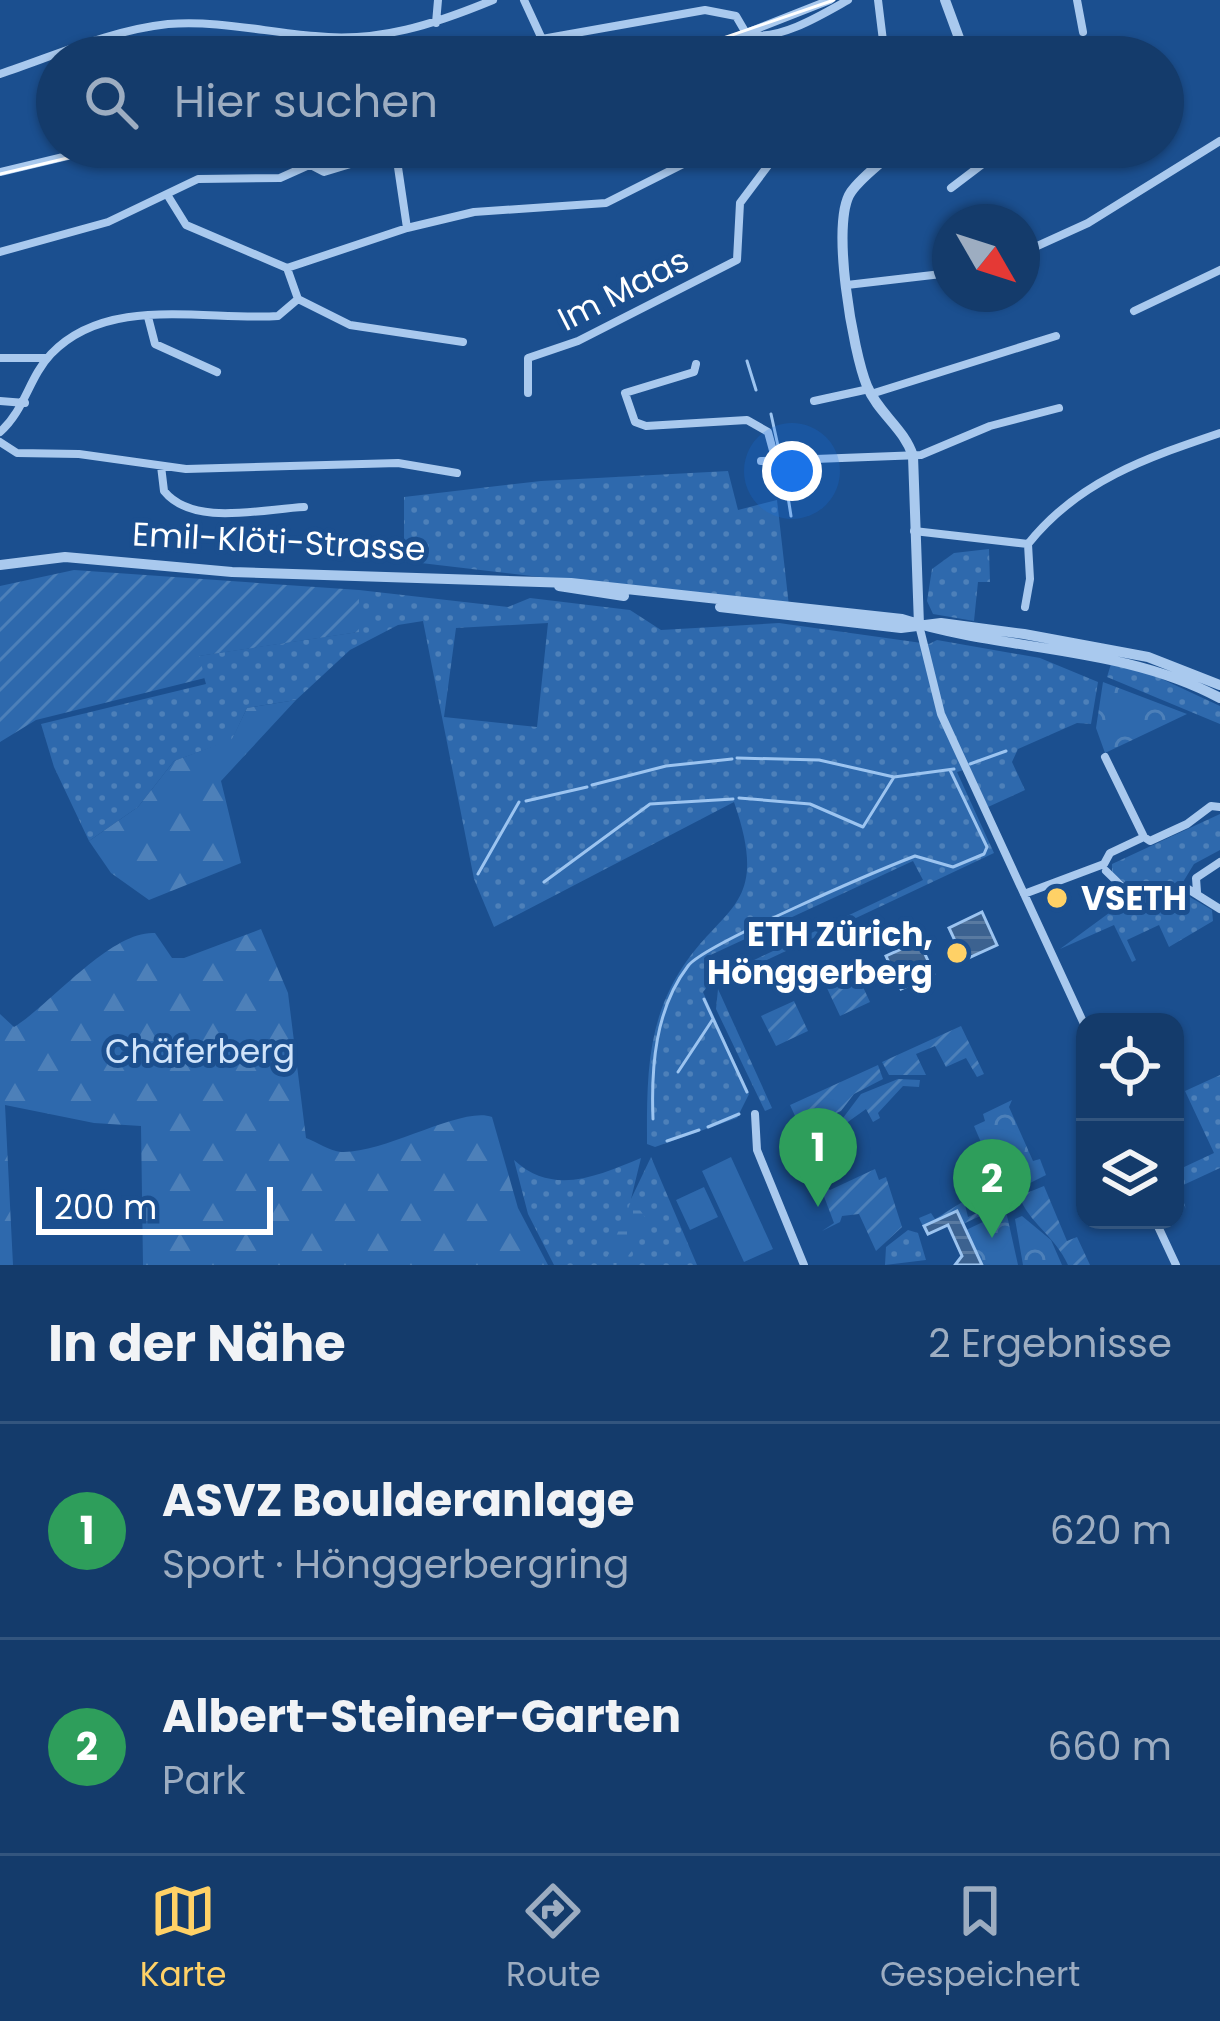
<!DOCTYPE html>
<html lang="de">
<head>
<meta charset="utf-8">
<style>
	:root { --surface:#143b6b; --page:#214673; --text:#f1f3f6; --muted:#9dadc1; --line:#33557e; --accent:#ffd166 }
	body { margin:0; font-family:Poppins,sans-serif; background:var(--page); color:var(--text) }
	.controls { position:absolute; right:36px; bottom:36px; display:grid; overflow:hidden; border-radius:24px; box-shadow:0 3px 9px #0004 }
	.controls button { width:108px; height:108px; display:grid; place-items:center; padding:0; border:0; border-bottom:3px solid var(--line); background:var(--surface); color:var(--text); font:60px sans-serif }
	.compass { position:absolute; left:932px; top:204px; width:108px; height:108px; border-radius:50%; background:var(--surface); box-shadow:0 3px 9px #0004; rotate:129deg }
	.scale { position:absolute; left:36px; bottom:30px; width:237px; box-sizing:border-box; padding-left:12px; border:6px solid #fff; border-top:0; font-size:33px; line-height:42px; white-space:nowrap; color:#fff; -webkit-text-stroke:9px #1b4f8f; paint-order:stroke }
	.you { position:absolute; left:792px; top:471px; width:42px; height:42px; margin:-30px; border:9px solid #fff; border-radius:50%; background:#1a73e8; box-shadow:0 0 0 18px #1a73e833 }
	.badge { display:grid; place-items:center; width:78px; height:78px; border-radius:50%; background:var(--accent); color:#fff; font-size:39px; font-weight:700 }
	.pin { position:absolute; translate:-50% -99px; filter:drop-shadow(0 3px 6px #0008) }
	.pin::after { content:''; position:absolute; top:63px; width:42px; height:36px; background:inherit; clip-path:polygon(0 0,100% 0,50% 100%) }
	.list { margin:0; padding:0; list-style:none }
	h2 { display:flex; justify-content:space-between; align-items:center; height:156px; margin:0; padding:0 48px; font-size:51px }
	h2 small { font-size:39px; font-weight:400; color:var(--muted) }
	.list li { display:grid; grid-template-columns:78px 1fr auto; gap:36px; align-items:center; box-sizing:border-box; height:216px; padding:0 48px; border-top:3px solid var(--line) }
	.list b { display:block; font-size:45px; white-space:nowrap }
	.list p { margin:0; font-size:39px; white-space:nowrap; color:var(--muted) }
	.list em { font-size:39px; font-style:normal; color:var(--muted) }
	.icon { flex:none; width:66px; height:66px; fill:none; stroke:currentColor; stroke-width:2; stroke-linecap:round; stroke-linejoin:round }
	.map { position:relative; flex:none; width:1220px; height:1265px; overflow:hidden }
	.search { position:absolute; background:var(--surface); box-shadow:0 3px 9px #0004; left:36px; right:36px; top:36px; height:132px; display:flex; align-items:center; gap:30px; box-sizing:border-box; padding:0 42px; border-radius:66px; color:var(--muted); font-size:45px }
	.sheet { height:588px; background:var(--surface) }
	nav { display:flex; justify-content:space-around; align-items:center; box-sizing:border-box; height:168px; border-top:3px solid var(--line); background:var(--surface); font-size:33px; color:var(--muted) }
	nav a { display:grid; justify-items:center; gap:6px }
	nav .on { color:var(--accent) }
	.map>svg:first-child { display:block }
	.grass { fill:url(#grass-dots); fill-rule:evenodd }
	.forest { fill:url(#forest-firs) }
	.wetland { fill:url(#wetland-marsh) }
	.park { fill:url(#park-crowns) }
	.garden { fill:url(#garden-furrows) }
	.pitch { fill:#2e69ad }
	.water { fill:url(#water-rules); stroke:#9cc4f0; stroke-width:3 }
	.lines { fill:none; stroke-linecap:round; stroke-linejoin:round }
	.stream { stroke:#9cc4f0; stroke-width:3 }
	.minor { stroke:#a9c9ee; stroke-width:8 }
	.tertiary { stroke:#a9c9ee; stroke-width:10 }
	.tram { stroke:#fff; stroke-width:3 }
	.poi-dot { fill:#ffd166; stroke:#1b4f8f; stroke-width:4.5 }
	.labels { text-anchor:middle; stroke-width:10; stroke-linejoin:round; paint-order:stroke }
	.street-label { font-size:33px; fill:#fff; stroke:#1b4f8f }
	.poi-label { font-size:33px; font-weight:bold; fill:#fff; stroke:#1b4f8f; text-anchor:start }
	.park-label { font-size:33px; fill:#cfe3fa; stroke:#1b4f8f }
</style>
</head>
<body>
<div class="map">
<svg width="1220" height="1265" viewBox="0 0 1220 1265">
	<defs>
		<pattern id="grass-dots" width="8" height="8" patternUnits="userSpaceOnUse" patternTransform="scale(3)"><rect width="8" height="8" fill="#2e69ad"/><path d="M2 2h.1M6 6h.1" fill="none" stroke="#4d80b9" stroke-width="1.8" stroke-linecap="round"/></pattern>
		<pattern id="forest-firs" width="22" height="20" patternUnits="userSpaceOnUse" patternTransform="scale(3)"><rect width="22" height="20" fill="#2e69ad"/><path d="M5 1l3.5 6h-7zM16 11l3.5 6h-7z" fill="#4d80b9"/></pattern>
		<pattern id="wetland-marsh" width="20" height="14" patternUnits="userSpaceOnUse" patternTransform="scale(3)"><rect width="20" height="14" fill="#2e69ad"/><path d="M1 5h8M5 5V1M11 12h8M15 12V8" fill="none" stroke="#4d80b9"/></pattern>
		<pattern id="park-crowns" width="20" height="18" patternUnits="userSpaceOnUse" patternTransform="scale(3)"><rect width="20" height="18" fill="#2e69ad"/><path d="M2 6a3 3 0 1 1 6 0M12 15a3 3 0 1 1 6 0" fill="none" stroke="#4d80b9"/></pattern>
		<pattern id="garden-furrows" width="10" height="10" patternUnits="userSpaceOnUse" patternTransform="scale(3)"><rect width="10" height="10" fill="#2e69ad"/><path d="M-1 1l2-2M0 10L10 0M9 11l2-2" fill="none" stroke="#4d80b9"/></pattern>
		<pattern id="water-rules" width="6" height="5" patternUnits="userSpaceOnUse" patternTransform="scale(3)"><rect width="6" height="5" fill="#3c6290"/><path d="M0 2.5h6" fill="none" stroke="#597aa1"/></pattern>
	</defs>
	<rect width="100%" height="100%" fill="#1b4f8f"/>
	<path class="grass" d="M728,471L738,510L777,500L789,606L404,561V497L541,481Z
		M989,549L990,582H978L974,621L933,614L927,601L932,569L954,553Z
		M359,590L508,607L530,598L630,610L661,630L779,623L929,644L937,640L1040,658L1098,682L1091,724L1077,723L1018,749L1012,762L1025,790L988,807L970,768L957,772L994,853L714,985L731,971L923,880L913,861L704,958L714,979L703,992L749,1094L737,1118L655,1147L647,1144C647,1090 646,1036 671,987C714,903 774,917 734,802L494,927L474,879L423,621L398,625L350,650L296,700L247,708L232,740L174,761L138,807L89,841L54,767L41,724L206,684L198,656L358,632ZM548,623L537,727L444,717L456,628Z
		M1111,664L1149,673L1220,706V724L1107,677Z
		M1220,814V850L1194,864L1183,882L1138,894L1112,872V864Z
		M1183,893L1212,910L1213,921L1169,947L1159,925L1127,940L1136,960L1132,962L1114,925L1060,949L1124,902L1139,908Z
		M718,989L772,1108L765,1111L716,1009Z
		M1220,1075V1168L1179,1187L1186,1209L1175,1186V1154L1182,1168L1214,1153L1185,1091Z
		M651,1157L697,1265H554L528,1214L514,1160C554,1197 599,1175 641,1158L631,1199Z
		M908,1230L918,1233L926,1260L885,1265L886,1247Z"/>
	<path class="forest" d="M296,700L221,781L241,863L149,900L111,873L89,841L138,807L174,761L232,739L247,708Z
		M261,929L288,993L306,1138C317,1142 330,1151 341,1152C385,1154 461,1106 492,1117L518,1208L548,1265H143L141,1126L94,1123L5,1105L13,1265H0V1014L14,1027C50,1005 111,930 155,933L172,958H184Z"/>
	<path class="wetland" d="M632,1199L650,1224L622,1265H604Z"/>
	<path class="park" d="M1103,682L1187,714L1105,753L1096,728Z
		M1012,1100L1009,1107L1033,1161L1040,1159L1046,1175L1004,1196L974,1126L985,1121L983,1114Z
		M1006,1211L1018,1265H982L966,1230Z
		M1022,1216L1051,1240L1062,1265H1023L1015,1219Z"/>
	<path class="garden" d="M74,570L359,590V632L199,656L205,678L36,720L0,742V586Z
		M856,972L870,1002L840,1016L826,986Z
		M794,1001L808,1031L776,1046L761,1016Z
		M961,1026L984,1074L977,1077L966,1058L946,1067L935,1046L916,1054L926,1075H889L882,1062Z
		M878,1065L883,1079L854,1094L841,1111L801,1129L790,1105Z
		M898,1079L920,1080L919,1087L903,1086L878,1113L880,1118L873,1122L866,1109L831,1134L861,1094Z
		M978,1151L1002,1206L963,1224L957,1212L925,1227L927,1235L919,1218L931,1213L935,1219L964,1201L968,1217L994,1205L975,1162L964,1164Z
		M875,1169L879,1180L886,1177L902,1227L876,1251L859,1214L842,1216L840,1222L822,1231L834,1223L817,1178L830,1190Z
		M1044,1186L1067,1241L1077,1237L1090,1265H1068C1055,1236 1029,1223 1019,1196Z"/>
	<path class="pitch" d="M731,1157L773,1249L744,1262L702,1171Z
		M704,1187L718,1217L690,1230L676,1200Z"/>
	<path class="water" d="M982,912L997,945L964,960L949,928Z
		M919,941L934,974L901,989L886,956Z
		M957,1211L982,1265H955L962,1256L948,1225L928,1234L924,1226Z"/>
	<g class="lines">
		<path class="stream" d="M747,361L756,390
			M771,414L778,446
			M783,465L791,516
			M737,758L819,760L894,777L954,769
			M970,764L1006,751
			M592,785L666,766L732,759
			M739,798L810,804L863,827L894,777
			M526,801L587,787
			M478,874L519,802
			M544,882L650,804L733,799
			M704,999L747,1092
			M678,1072L713,1019
			M653,1119C651,1068 655,1009 688,966C705,944 879,870 915,856L953,867L984,854L987,847L950,770
			M708,1127L739,1114
			M667,1141L699,1130"/>
		<path class="minor" d="M524,0L542,39L705,10L736,16L760,57
			M878,0L885,57
			M1077,0L1083,32
			M436,23L438,0
			M751,35C781,40 823,14 848,0
			M685,57L830,0
			M0,74C54,56 111,30 168,24C218,20 265,32 315,36C378,43 435,24 493,0
			M276,147L324,172L407,147
			M395,147L407,228
			M728,147H732
			M1019,147L1022,151
			M312,165L386,147
			M0,172L105,147
			M951,188L1005,147
			M0,252L108,222L198,179L280,178L309,165
			M1022,253L1088,223L1220,141
			M287,268L407,228L474,212L606,203L717,147
			M847,285L950,273
			M298,299L350,325L463,342
			M1134,311L1220,270
			M148,317L155,344L217,372
			M0,358H46
			M696,364L694,372L625,393L635,422L646,426L747,420L768,432L775,458
			M528,393V358L578,341L737,260L740,203L782,147
			M871,394L1056,336
			M0,401L25,403
			M814,401L869,389
			M0,432C25,410 29,377 51,354C108,294 207,321 278,316L298,299L287,268L186,225L168,196
			M0,442L17,453L79,454L186,469L398,463L457,473
			M761,461L921,455L990,426L1059,408
			M161,466L164,491C193,527 262,509 304,507
			M914,531L1028,544
			M1028,544C1078,481 1146,458 1220,433
			M1025,607L1030,579L1028,544
			M919,625L941,714L1085,1026
			M1105,757L1144,837
			M1106,871L1137,901L1188,889L1220,909
			M1197,892L1196,878L1220,862
			M1024,894L1104,864L1110,853L1144,837L1150,841L1187,824L1211,806L1220,807
			M1085,1059V1072
			M755,1114L757,1150L804,1265
			M1155,1220L1176,1265"/>
		<path class="tertiary" d="M945,0L966,57
			M899,147C884,161 863,175 851,192C830,222 853,352 867,386C878,413 904,428 913,456L919,625
			M0,565L65,557L232,572L571,583L902,619C1006,652 1121,645 1220,698
			M559,586L624,596
			M720,607L901,628L941,623L1024,634L1148,657L1220,685"/>
		<path class="tram" d="M668,57L834,0
			M276,147C322,176 350,159 398,147
			M0,174L114,147"/>
	</g>
	<g class="poi-dot">
		<circle cx="1057" cy="898" r="12"/>
		<circle cx="957" cy="953" r="12"/>
	</g>
	<g class="labels">
		<g class="street-label">
			<text transform="translate(623 289) rotate(-27)" y="12">Im Maas</text>
			<text transform="translate(279 541) rotate(3)" y="12">Emil-Klöti-Strasse</text>
		</g>
		<g class="poi-label">
			<text x="1081" y="910">VSETH</text>
			<text x="933" y="946" text-anchor="end">ETH Zürich,<tspan x="933" dy="38">Hönggerberg</tspan></text>
		</g>
		<g class="park-label">
			<text x="200" y="1063">Chäferberg</text>
		</g>
	</g>
</svg>
<div class="controls">
<button><svg class="icon" aria-label="locate" viewBox="0 0 24 24"><circle cx="12" cy="12" r="6"/><path d="M12 2v4M12 18v4M2 12h4M18 12h4"/></svg></button>
<button><svg class="icon" aria-label="layers" viewBox="0 0 24 24"><path d="M12 4l9 5-9 5-9-5zM3 14l9 5 9-5"/></svg></button>
</div>
<svg class="compass" viewBox="-18 -18 36 36"><path d="M0-13l5 13h-10z" fill="#e53935"/><path d="M0 13l5-13h-10z" fill="#9dadc1"/></svg>
<div class="scale">200 m</div>
<div class="you"></div>
<div class="pin badge" style="left:818px;top:1207px;background:#2e9e5b">1</div>
<div class="pin badge" style="left:992px;top:1238px;background:#2e9e5b">2</div>
<div class="search"><svg class="icon" aria-label="search" viewBox="0 0 24 24"><circle cx="10" cy="10" r="6"/><path d="M15 15l6 6"/></svg>Hier suchen</div>
</div>
<section class="sheet">
<h2>In der Nähe<small>2 Ergebnisse</small></h2>
<ul class="list">
<li><span class="badge" style="background:#2e9e5b">1</span><div><b>ASVZ Boulderanlage</b><p>Sport · Hönggerbergring</p></div><em>620 m</em></li>
<li><span class="badge" style="background:#2e9e5b">2</span><div><b>Albert-Steiner-Garten</b><p>Park</p></div><em>660 m</em></li>
</ul>
</section>
<nav>
<a class="on"><svg class="icon" aria-label="map" viewBox="0 0 24 24"><path d="M3 6l6-2 6 2 6-2v14l-6 2-6-2-6 2zM9 4v14M15 6v14"/></svg>Karte</a>
<a><svg class="icon" aria-label="directions" viewBox="0 0 24 24"><path d="M12 3l9 9-9 9-9-9zM9 14v-3h6M13 9l2 2-2 2"/></svg>Route</a>
<a><svg class="icon" aria-label="saved" viewBox="0 0 24 24"><path d="M7 4h10v16l-5-4-5 4z"/></svg>Gespeichert</a>
</nav>
</body>
</html>
